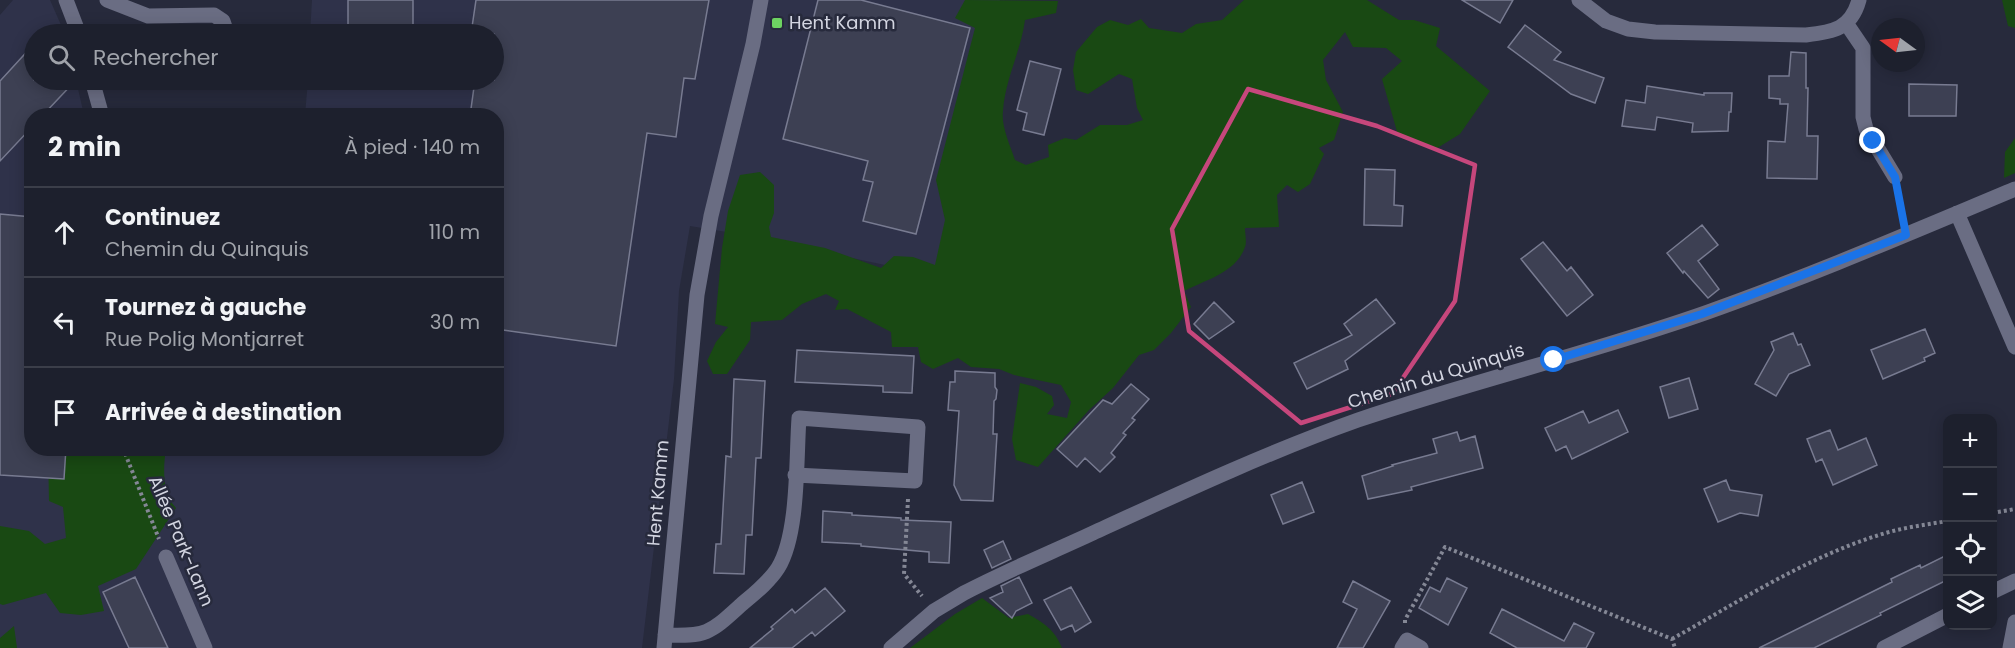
<!DOCTYPE html>
<html lang="fr">
<head>
<meta charset="utf-8">
<style>
	:root { --surface:#1d202d; --page:#252835; --text:#f1f3f6; --muted:#a0a3aa; --line:#3b3e49 }
	body { margin:0; font-family:Poppins,sans-serif; background:var(--page); color:var(--text) }
	.controls { position:absolute; right:18px; bottom:18px; display:grid; overflow:hidden; border-radius:12px; box-shadow:0 3px 15px #0003 }
	.controls button { width:54px; height:54px; display:grid; place-items:center; padding:0; border:0; border-bottom:2px solid var(--line); background:var(--surface); color:var(--text); font:30px sans-serif }
	.compass { position:absolute; left:1871px; top:18px; width:54px; height:54px; border-radius:50%; background:var(--surface); box-shadow:0 3px 15px #0003; rotate:285deg }
	.stop { position:absolute; width:18px; height:18px; margin:-14px; border:4px solid #1a73e8; border-radius:50%; background:#fff }
	.stop.end { background:#1a73e8; border-color:#fff; box-shadow:0 2px 6px #0008 }
	.list { margin:0; padding:0; list-style:none }
	h2 { display:flex; justify-content:space-between; align-items:center; height:78px; margin:0; padding:0 24px; font-size:26px }
	h2 small { font-size:20px; font-weight:400; color:var(--muted) }
	.list li { display:grid; grid-template-columns:39px 1fr auto; gap:18px; align-items:center; box-sizing:border-box; height:90px; padding:0 24px; border-top:2px solid var(--line) }
	.list b { display:block; font-size:22px; white-space:nowrap }
	.list p { margin:0; font-size:20px; white-space:nowrap; color:var(--muted) }
	.list em { font-size:20px; font-style:normal; color:var(--muted) }
	.icon { flex:none; width:33px; height:33px; fill:none; stroke:currentColor; stroke-width:2; stroke-linecap:round; stroke-linejoin:round }
	.map { position:relative; flex:none; width:2015px; height:648px; overflow:hidden }
	.search { position:absolute; background:var(--surface); box-shadow:0 3px 15px #0003; left:24px; top:24px; width:480px; height:66px; display:flex; align-items:center; gap:15px; box-sizing:border-box; padding:0 21px; border-radius:33px; color:var(--muted); font-size:22px }
	.panel { position:absolute; background:var(--surface); box-shadow:0 3px 15px #0003; left:24px; top:108px; width:480px; height:348px; border-radius:24px }
	.map>svg:first-child { display:block }
	.built { fill:#2f324a }
	.green { fill:#194913 }
	.building { fill:#3d4053; stroke:#787b91; stroke-width:1.5 }
	.lines { fill:none; stroke-linecap:round; stroke-linejoin:round }
	.path { stroke:#848795; stroke-width:4; stroke-dasharray:3 3; stroke-linecap:butt }
	.minor { stroke:#6a6d83; stroke-width:15 }
	.route { stroke:#1a73e8; stroke-width:8 }
	.marked { fill:none; stroke:#c6477c; stroke-width:4.5; stroke-linejoin:round }
	.poi-dot { fill:#6dd361; stroke:#272a3c; stroke-width:2 }
	.labels { text-anchor:middle; stroke-width:5; stroke-linejoin:round; paint-order:stroke }
	.poi-label { font-size:18px; fill:#d3d5e1; stroke:#272a3c; text-anchor:start }
	.street-label { font-size:18px; fill:#d3d5e1; stroke:#272a3c }
</style>
</head>
<body>
<div class="map">
<svg width="2015" height="648" viewBox="0 0 2015 648">
	<rect width="100%" height="100%" fill="#272a3c"/>
	<path class="built" d="M13,0H50L65,34H34V80H76L84,115L32,116V448H496V116L305,115L308,80H494V34H310L312,0H1000L947,278L733,233L690,226L679,291L674,379L642,648H0V15Z"/>
	<path class="green" d="M965,0L1058,1L1056,13L1025,20C1021,51 1005,79 1003,111C1001,126 1010,145 1015,160L1026,165L1049,157L1048,145L1065,138L1076,140L1100,125H1127L1143,120L1137,108L1132,79L1119,74L1088,94L1076,90L1073,70L1076,52L1097,27L1110,20L1128,25L1141,19L1149,28L1182,33L1196,24L1222,20L1244,0H1367L1399,20H1414L1440,28L1436,46L1490,91L1460,134L1434,150L1398,135L1382,79L1402,61L1386,48L1353,47L1345,32L1323,60L1326,80L1343,112L1334,140L1319,148L1324,154L1310,184L1298,192L1287,185L1277,195L1279,227L1245,228C1245,234 1247,242 1245,247C1236,273 1205,280 1184,291L1191,307L1171,333L1154,350L1139,355L1113,388L1089,410L1038,467L1016,460L1012,439L1020,383L1036,387L1052,396L1054,405L1047,414L1067,418L1071,402L1061,385L1014,375L999,369L971,367L958,358L933,369L921,362L918,347H892L891,332L847,309L835,310L839,301L826,294L802,304L782,320L751,322L750,340L727,374H713L707,361L716,342L728,327L715,324L722,248L728,211L740,175L760,172L774,185V213L769,227L771,237L825,248L881,268L894,256L913,257L935,265L945,220L936,180L975,28L955,18Z
		M2002,0H2015V28L2008,26Z
		M2015,138V173L2004,178L2005,152Z
		M48,449H166C163,467 162,494 176,508L136,569L98,586L104,611L81,615L60,613L46,593L3,605L0,604V526L29,531L45,544L66,538L63,507L49,501Z
		M982,598L1009,618L1028,614C1044,623 1055,630 1062,648H910L955,614Z
		M14,626L17,648H0V638Z"/>
	<path class="building" d="M348,0H413V34H348Z
		M476,0H709L695,79L684,78L676,137L647,133L616,346L496,329V116H470L475,80H494V34H471Z
		M818,0H861L970,28L916,234L863,221L873,182L863,180L868,161L783,139Z
		M1462,0H1513L1500,23Z
		M1525,25L1561,52L1554,60L1604,78L1595,103L1571,94L1508,47Z
		M34,44V80H76L42,116H32V127L0,161V81Z
		M1791,52L1806,53V88H1808L1807,136H1818L1817,179L1767,178L1768,141L1785,142L1788,104H1780V99L1769,98V76H1789Z
		M1030,61L1061,69L1044,135L1023,130L1027,113L1017,110Z
		M1909,84L1957,85L1956,116H1909Z
		M1647,86L1704,95V93H1732L1731,112H1729L1728,131L1692,132L1693,123L1657,117L1655,130L1622,126L1626,100L1645,103Z
		M1365,169L1395,170L1394,205L1403,206L1402,226L1364,225Z
		M0,214L32,217V448H66L64,479L0,475Z
		M1702,225L1718,245L1698,261L1719,289L1708,298L1684,271L1683,273L1667,253Z
		M1543,242L1567,271L1571,267L1593,295L1567,316L1521,259Z
		M1376,299L1395,323L1345,361L1348,369L1307,389L1294,363L1352,335L1344,324Z
		M1214,302L1234,322L1209,339L1194,324Z
		M1925,329L1935,353L1924,358L1925,361L1883,379L1871,350Z
		M1793,333L1798,345L1801,344L1810,365L1789,374L1776,396L1755,384L1774,350L1771,342Z
		M797,350L914,356L912,393L883,392V386L795,382Z
		M955,371L995,373V387L997,390L996,399L994,401L993,434H997L993,501L961,500L954,485L959,411L948,410L950,382H955Z
		M1689,378L1698,409L1669,418L1660,387Z
		M734,379L765,381L761,458H756L752,535H746L744,574L714,573L716,544H721L726,456L731,457Z
		M1131,384L1149,399L1132,418L1135,420L1123,433L1126,435L1111,453L1115,457L1100,472L1085,458L1077,467L1057,449L1103,400L1112,404Z
		M1618,410L1628,432L1572,459L1566,446L1556,451L1545,428L1583,411L1589,423Z
		M1830,430L1838,450L1866,438L1877,465L1833,485L1822,459L1816,462L1807,439Z
		M1457,432L1460,441L1475,436L1483,468L1411,487L1412,490L1368,499L1362,476L1393,466L1392,465L1437,453L1433,439Z
		M1726,480L1730,490L1762,495L1758,516L1740,513L1718,522L1704,489Z
		M1302,482L1314,512L1283,524L1271,495Z
		M823,511L852,513V515L901,518V520L951,522L949,563L929,562V552L861,546V544L822,542Z
		M1003,541L1011,559L992,568L984,550Z
		M1947,555V580L1880,613L1881,615L1814,648H1759L1892,582L1891,579L1920,565L1921,568Z
		M135,577L168,648H129L103,592Z
		M1019,577L1032,603L1016,611L1012,618L990,598L1003,592L1001,586Z
		M1447,578L1467,588L1448,625L1419,608L1430,587L1440,592Z
		M1353,581L1390,601L1363,648H1337L1357,609L1343,602Z
		M1071,587L1091,622L1075,632L1072,625L1061,630L1044,600Z
		M825,588L845,611L815,636L812,632L792,648H750L773,629L771,627L792,609L795,613Z
		M1502,609L1564,641L1574,623L1594,633L1586,648H1517L1490,633Z"/>
	<g class="lines">
		<path class="path" d="M1898,194L1903,217
			M123,448L159,539
			M908,499L904,574L922,596
			M1992,513L2015,509
			M1405,623V620L1445,547L1672,639L1675,648
			M1672,639C1738,602 1804,559 1876,536C1899,528 1924,525 1948,521"/>
		<path class="minor" d="M66,0L79,34
			M107,0L148,16L214,15L223,21L225,27
			M1579,0L1606,21L1628,29L1655,32L1806,35C1833,32 1851,29 1859,0
			M1846,23L1863,48V117L1866,129L1895,177
			M92,80L102,116
			M1957,213L2015,347
			M166,557L205,648
			M1992,592L2015,581
			M665,635C708,637 711,632 742,604C755,593 769,582 778,568C799,534 796,459 799,418L918,427L915,481L795,475
			M664,648L697,295L711,216L753,44L761,0
			M891,648L934,611L964,593C1006,571 1050,553 1093,533C1180,493 1268,452 1358,420C1473,381 1591,353 1705,313C1810,276 1912,232 2015,189
			M1402,648L1407,640L1421,648
			M1884,648L1948,615
			M2010,648L2015,622"/>
	</g>
	<g class="lines">
		<path class="route" d="M1554,360L1702,314L1906,235L1895,177L1873,141"/>
	</g>
	<path class="marked" d="M1248,89L1377,126L1475,165L1455,301L1392,394L1301,423L1189,331L1172,229Z"/>
	<rect class="poi-dot" x="771" y="17" width="12" height="12" rx="3"/>
	<g class="labels">
		<g class="poi-label">
			<text x="789" y="29">Hent Kamm</text>
		</g>
		<g class="street-label">
			<text transform="translate(1436 376) rotate(-17)" y="6">Chemin du Quinquis</text>
			<text transform="translate(658 493) rotate(-85)" y="6">Hent Kamm</text>
			<text transform="translate(181 541) rotate(67)" y="6">Allée Park-Lann</text>
		</g>
	</g>
</svg>
<div class="controls">
<button>+</button>
<button>−</button>
<button><svg class="icon" aria-label="locate" viewBox="0 0 24 24"><circle cx="12" cy="12" r="6"/><path d="M12 2v4M12 18v4M2 12h4M18 12h4"/></svg></button>
<button><svg class="icon" aria-label="layers" viewBox="0 0 24 24"><path d="M12 4l9 5-9 5-9-5zM3 14l9 5 9-5"/></svg></button>
</div>
<svg class="compass" viewBox="-18 -18 36 36"><path d="M0-13l5 13h-10z" fill="#e53935"/><path d="M0 13l5-13h-10z" fill="#a0a3aa"/></svg>
<div class="stop" style="left:1554px;top:360px"></div>
<div class="stop end" style="left:1873px;top:141px"></div>
<div class="search"><svg class="icon" aria-label="search" viewBox="0 0 24 24"><circle cx="10" cy="10" r="6"/><path d="M15 15l6 6"/></svg>Rechercher</div>
<section class="panel">
<h2>2 min<small>À pied · 140 m</small></h2>
<ul class="list">
<li><svg class="icon" aria-label="ahead" viewBox="0 0 24 24"><path d="M12 20V5M6 11l6-6 6 6"/></svg><div><b>Continuez</b><p>Chemin du Quinquis</p></div><em>110 m</em></li>
<li><svg class="icon" aria-label="left" viewBox="0 0 24 24"><path d="M17 20v-9H6M10 6l-5 5 5 5"/></svg><div><b>Tournez à gauche</b><p>Rue Polig Montjarret</p></div><em>30 m</em></li>
<li><svg class="icon" aria-label="arrive" viewBox="0 0 24 24"><path d="M6 21V4h12l-3 4 3 4H6"/></svg><div><b>Arrivée à destination</b></div></li>
</ul>
</section>
</div>
</body>
</html>
